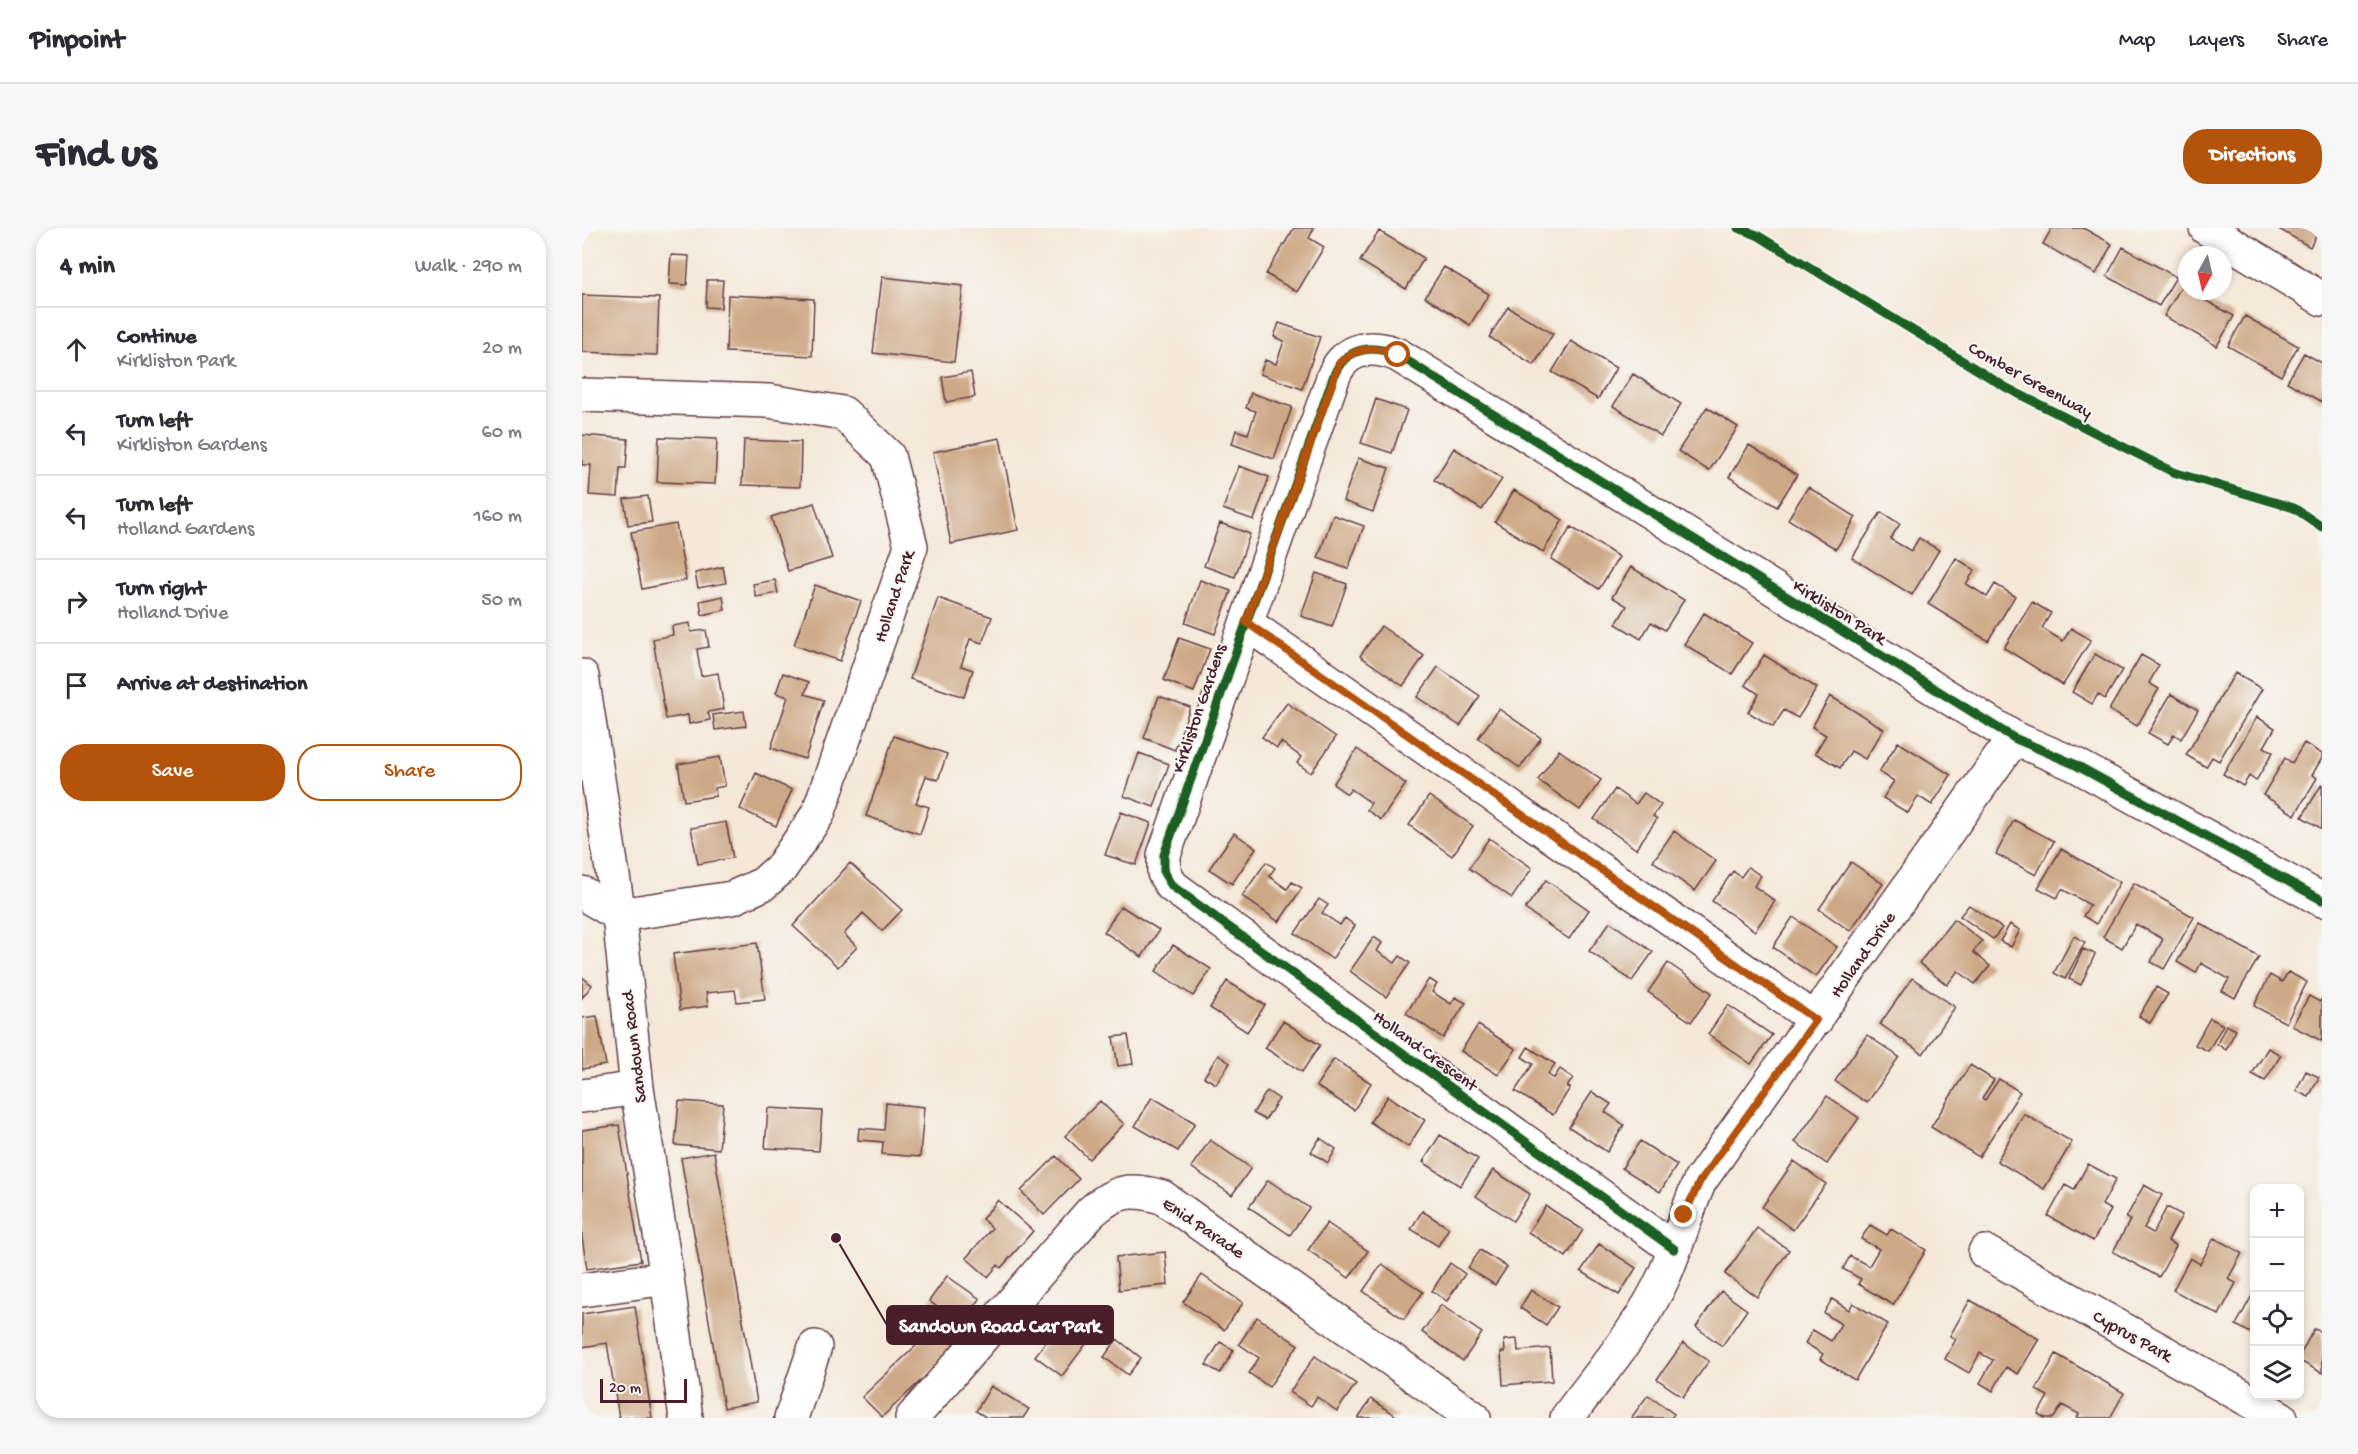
<!DOCTYPE html>
<html lang="en">
<head>
<meta charset="utf-8">
<style>
	:root { --surface:#fff; --page:#f7f7f7; --text:#2b2b33; --muted:#7c7c81; --line:#e1e1e2; --accent:#b45309 }
	body { margin:0; font-family:"Gochi Hand",sans-serif; background:var(--page); color:var(--text) }
	.controls { position:absolute; right:18px; bottom:18px; display:grid; overflow:hidden; border-radius:12px; box-shadow:0 3px 9px #0003 }
	.controls button { width:54px; height:54px; display:grid; place-items:center; padding:0; border:0; border-bottom:2px solid var(--line); background:var(--surface); color:var(--text); font:30px sans-serif }
	.compass { position:absolute; left:1596px; top:18px; width:54px; height:54px; border-radius:50%; background:var(--surface); box-shadow:0 3px 9px #0003; rotate:188deg }
	.scale { position:absolute; left:18px; bottom:15px; width:87px; box-sizing:border-box; padding-left:6px; border:3px solid #4a1f2b; border-top:0; font-size:16px; line-height:21px; white-space:nowrap; color:#4a1f2b; -webkit-text-stroke:4px #f6f6f2; paint-order:stroke }
	.stop { position:absolute; width:18px; height:18px; margin:-14px; border:4px solid #b45309; border-radius:50%; background:#fff }
	.stop.end { background:#b45309; border-color:#fff; box-shadow:0 2px 6px #0008 }
	.list { margin:0; padding:0; list-style:none }
	h2 { display:flex; justify-content:space-between; align-items:center; height:78px; margin:0; padding:0 24px; font-size:26px }
	h2 small { font-size:20px; font-weight:400; color:var(--muted) }
	.list li { display:grid; grid-template-columns:39px 1fr auto; gap:18px; align-items:center; box-sizing:border-box; height:84px; padding:0 24px; border-top:2px solid var(--line) }
	.list b { display:block; font-size:22px; white-space:nowrap }
	.list p { margin:0; font-size:20px; white-space:nowrap; color:var(--muted) }
	.list em { font-size:20px; font-style:normal; color:var(--muted) }
	.actions { display:flex; gap:12px; padding:18px 24px }
	.actions a { flex:1; padding:14px 0; border:2px solid var(--accent); border-radius:24px; text-align:center; font-size:21px; color:var(--accent) }
	.actions .main { background:var(--accent); color:#fff }
	.icon { flex:none; width:33px; height:33px; fill:none; stroke:currentColor; stroke-width:2; stroke-linecap:round; stroke-linejoin:round }
	.map { position:relative; flex:none; width:1740px; height:1190px; overflow:hidden; border-radius:24px }
	header { display:flex; align-items:center; gap:36px; box-sizing:border-box; height:84px; padding:0 30px; background:var(--surface); border-bottom:2px solid var(--line) }
	header strong { font-size:28px }
	nav { display:flex; gap:33px; margin-inline-start:auto; font-size:21px }
	.intro { display:flex; align-items:center; justify-content:space-between; box-sizing:border-box; height:144px; padding:0 36px }
	h1 { margin:0; font-size:42px }
	.button { padding:15px 27px; border-radius:24px; background:var(--accent); color:#fff; font-size:21px; font-weight:700 }
	main { display:flex; gap:36px; padding:0 36px }
	aside { flex:1; background:var(--surface); border-radius:24px; box-shadow:0 3px 9px #0003 }
	.map>svg:first-child { display:block }
	.building { fill:#cda886 }
	.lines { fill:none; stroke-linecap:round; stroke-linejoin:round }
	.minor-casing { stroke:#643d45; stroke-width:36 }
	.minor { stroke:#fff; stroke-width:33 }
	.cycleway-casing { stroke:#f6f6f2; stroke-width:13 }
	.cycleway { stroke:#1b5e20; stroke-width:9 }
	.route { stroke:#b45309; stroke-width:8 }
	.labels { text-anchor:middle; stroke-width:4.5; stroke-linejoin:round; paint-order:stroke }
	.street-label { font-size:18px; fill:#4a1f2b; stroke:#f6f6f2 }
	.leader { fill:none; stroke:#4a1f2b; stroke-width:2 }
	.callout-dot { fill:#4a1f2b; stroke:#f6f6f2; stroke-width:2 }
	.callout { fill:#4a1f2b; stroke:#4a1f2b; stroke-width:2 }
	.callout-label { font-size:20px; text-anchor:middle; font-weight:bold; fill:#fff }
</style>
</head>
<body>
<header>
<strong>Pinpoint</strong>
<nav><a>Map</a><a>Layers</a><a>Share</a></nav>
</header>
<div class="intro"><h1>Find us</h1><a class="button">Directions</a></div>
<main>
<aside>
<h2>4 min<small>Walk · 290 m</small></h2>
<ul class="list">
<li><svg class="icon" aria-label="ahead" viewBox="0 0 24 24"><path d="M12 20V5M6 11l6-6 6 6"/></svg><div><b>Continue</b><p>Kirkliston Park</p></div><em>20 m</em></li>
<li><svg class="icon" aria-label="left" viewBox="0 0 24 24"><path d="M17 20v-9H6M10 6l-5 5 5 5"/></svg><div><b>Turn left</b><p>Kirkliston Gardens</p></div><em>60 m</em></li>
<li><svg class="icon" aria-label="left" viewBox="0 0 24 24"><path d="M17 20v-9H6M10 6l-5 5 5 5"/></svg><div><b>Turn left</b><p>Holland Gardens</p></div><em>160 m</em></li>
<li><svg class="icon" aria-label="right" viewBox="0 0 24 24"><path d="M7 20v-9h11M14 6l5 5-5 5"/></svg><div><b>Turn right</b><p>Holland Drive</p></div><em>50 m</em></li>
<li><svg class="icon" aria-label="arrive" viewBox="0 0 24 24"><path d="M6 21V4h12l-3 4 3 4H6"/></svg><div><b>Arrive at destination</b></div></li>
</ul>
<div class="actions"><a class="main">Save</a><a>Share</a></div>
</aside>
<div class="map">
<svg width="1740" height="1190" viewBox="0 0 1740 1190">
	<rect width="100%" height="100%" fill="#f6f6f2"/>
	<filter id="ink" filterUnits="userSpaceOnUse"><feTurbulence type="fractalNoise" baseFrequency=".0167" numOctaves="2"/><feDisplacementMap in="SourceGraphic" scale="12" xChannelSelector="R" yChannelSelector="G"/><feConvolveMatrix kernelMatrix="1 2 1 2 8 2 1 2 1" color-interpolation-filters="sRGB"/></filter>
	<filter id="wash" filterUnits="userSpaceOnUse"><feTurbulence type="fractalNoise" baseFrequency=".008" numOctaves="4" result="noise"/><feDisplacementMap in="SourceGraphic" scale="24" xChannelSelector="R" yChannelSelector="G"/><feGaussianBlur stdDeviation="1.35" result="paint"/><feColorMatrix in="noise" values="0 0 0 0 0 0 0 0 0 0 0 0 0 0 0 0 0 1.4 0 .05"/><feComposite in="paint" operator="in"/></filter>
	<g filter="url(#wash)">
		<rect width="100%" height="100%" fill="#f5e8d8"/>
		<g id="blocks">
			<path class="building" d="M712,0H732L727,10L742,19L715,64L684,46Z
				M1470,0H1501L1530,16L1514,46L1461,16Z
				M1695,0H1738L1728,19Z
				M797,3L842,30L824,61L778,33Z
				M1541,19L1594,49L1577,78L1525,48Z
				M89,27L107,28L105,57L87,56Z
				M862,39L907,66L888,97L843,69Z
				M300,49L381,58L372,134L291,125Z
				M125,52H141L139,80L124,79Z
				M1599,59L1652,88L1635,118L1582,88Z
				M0,67L77,70L75,127L0,124Z
				M146,67L232,71L230,128L144,124Z
				M926,79L971,106L952,137L907,109Z
				M1663,88L1716,118L1699,148L1646,118Z
				M697,95L738,109L720,161L678,146L683,132L694,136L702,113L692,109Z
				M989,113L1034,140L1016,171L970,144Z
				M1722,125L1740,135V174L1705,154Z
				M389,144L393,169L364,174L360,149Z
				M1051,146L1099,176L1079,208L1031,178Z
				M669,165L710,179L692,231L650,216L654,202L666,206L674,183L664,180Z
				M794,171L825,182L810,225L779,215Z
				M1125,179L1156,199L1127,243L1096,223Z
				M0,207L46,211L44,240H38L36,269L7,267L9,237H0Z
				M77,209L135,211L133,256L75,254Z
				M418,210L436,302L369,316L351,224Z
				M162,212L219,214L218,259L160,257Z
				M1167,217L1215,247L1195,279L1147,249Z
				M872,220L920,251L900,282L852,252Z
				M776,230L807,240L791,284L761,273Z
				M657,238L687,249L672,292L641,281Z
				M1226,259L1274,289L1254,321L1206,291Z
				M932,262L981,292L961,324L913,294Z
				M66,268L70,294L46,297L42,271Z
				M232,275L250,330L206,343L189,289Z
				M1299,284L1318,296L1308,311L1329,323L1337,310L1357,322L1330,367L1270,330Z
				M751,287L782,298L766,341L736,330Z
				M638,295L668,306L653,349L622,338Z
				M94,296L104,352L60,361L49,304Z
				M989,299L1037,329L1017,361L969,331Z
				M1374,330L1393,342L1384,356L1396,363L1405,369L1413,356L1433,368L1406,413L1346,376Z
				M141,339L144,355L116,360L113,345Z
				M1049,339L1102,372L1083,402L1069,394L1059,411L1034,396L1045,378L1030,369Z
				M734,345L765,356L750,399L719,388Z
				M193,352L196,365L174,369L171,356Z
				M618,352L649,363L633,406L603,395Z
				M233,357L279,373L258,433L212,417Z
				M141,368L143,382L120,387L118,373Z
				M356,370L410,389L400,415L388,411L379,438L391,442L382,469L328,451Z
				M1450,374L1469,385L1460,400L1471,407L1481,413L1489,400L1509,412L1481,457L1422,420Z
				M1122,385L1170,415L1150,446L1102,416Z
				M108,395L109,404L124,402L127,419L115,421L119,448L136,445L142,481L126,484L128,492L107,496L106,487L84,491L71,411L91,407L90,398Z
				M799,398L842,428L821,458L778,428Z
				M597,410L628,421L612,464L582,452Z
				M1513,426L1540,442L1523,471L1516,466L1510,476L1490,464Z
				M1182,427L1235,460L1216,490L1202,482L1191,499L1166,484L1177,466L1163,457Z
				M1559,427L1577,437L1567,455L1577,461L1555,498L1527,482Z
				M856,439L898,468L878,498L835,469Z
				M201,445L227,454L223,466L242,472L223,531L189,520L206,469L194,465Z
				M1653,445L1680,461L1637,533L1630,529L1624,539L1604,527Z
				M1589,466L1616,482L1599,511L1592,506L1586,516L1566,505Z
				M577,468L608,479L593,522L562,510Z
				M1248,468L1302,501L1283,531L1269,523L1258,540L1233,525L1244,507L1230,499Z
				M705,475L754,509L729,545L715,535L719,529L699,514L695,520L680,509Z
				M917,481L959,510L938,540L896,510Z
				M162,483L164,498L133,502L131,487Z
				M1675,489L1693,500L1682,519L1691,524L1674,553L1667,548L1661,558L1641,546Z
				M312,508L365,526L356,552L344,548L334,575L347,579L338,606L284,588Z
				M1316,514L1369,547L1350,577L1336,568L1326,585L1301,570L1312,553L1297,544Z
				M1722,515L1740,526V530L1730,547L1735,550L1713,587L1681,567L1703,530L1710,535Z
				M775,521L824,556L799,592L785,582L789,575L769,561L765,566L751,556Z
				M977,522L1019,552L998,582L956,552Z
				M557,525L587,536L572,579L542,568Z
				M138,529L143,558L133,560L134,568L102,573L96,536Z
				M174,545L210,562L194,598L158,581Z
				M1740,556V601L1720,589Z
				M1033,561L1054,576L1062,565L1079,577L1071,588L1075,591L1054,621L1012,591Z
				M847,568L891,598L870,628L827,597Z
				M539,584L569,595L554,637L523,627Z
				M1432,592L1472,613L1454,647L1414,626Z
				M144,594L151,630L116,636L109,600Z
				M1092,603L1134,633L1113,663L1071,633Z
				M652,605L674,620L650,656L627,641Z
				M907,610L950,640L930,670L887,640Z
				M1479,621L1538,654L1514,696L1501,688L1508,677L1480,661L1475,670L1456,660Z
				M684,634L693,640L687,648L705,661L710,654L720,660L697,694L660,668Z
				M1269,634L1301,656L1268,703L1237,681Z
				M268,635L320,682L300,703L281,685L262,706L275,719L256,739L211,698Z
				M1166,639L1179,648L1172,658L1193,673L1173,703L1130,673L1151,643L1159,649Z
				M964,652L1007,682L987,711L943,681Z
				M1552,655L1612,689L1582,741L1569,734L1581,711L1554,696L1540,720L1521,709Z
				M737,671L746,677L740,685L758,697L763,690L773,698L750,731L713,705Z
				M1387,677L1420,700L1411,711L1378,688Z
				M539,678L577,702L560,729L522,704Z
				M1211,689L1255,719L1234,749L1191,719Z
				M1372,691L1400,713L1391,724L1408,738L1393,756L1376,743L1365,757L1337,735Z
				M1028,694L1071,724L1050,753L1007,723Z
				M1618,695L1677,729L1653,770L1640,763L1647,751L1619,735L1614,745L1595,734Z
				M1428,696L1438,702L1429,719L1418,713Z
				M1492,708L1503,714L1483,751L1472,745Z
				M792,709L800,715L795,723L813,735L818,728L828,735L804,769L768,743Z
				M175,715L183,771L155,774L153,762L124,765L126,778L98,782L91,726Z
				M591,717L629,741L611,768L574,743Z
				M1501,721L1513,726L1499,757L1487,751Z
				M1086,735L1130,765L1109,794L1066,764Z
				M1706,744L1725,754L1704,795L1672,778L1688,747L1700,754Z
				M0,749L10,757L0,770Z
				M1330,750L1373,779L1341,826L1298,796Z
				M847,751L855,756L850,764L869,776L873,769L884,775L861,810L824,785Z
				M645,753L683,777L665,804L628,780Z
				M1574,759L1586,766L1568,795L1557,788Z
				M1727,768L1738,774L1740,770V813L1710,798Z
				M1146,777L1190,807L1169,836L1126,806Z
				M15,788L24,837L0,841V790Z
				M1628,790L1641,797L1626,823L1613,817Z
				M701,793L738,817L720,844L683,820Z
				M896,797L934,821L916,847L879,823Z
				M1644,797L1654,802L1644,822L1635,816Z
				M546,807L551,836L536,838L531,809Z
				M1285,807L1317,829L1285,875L1253,853Z
				M946,819L973,836L966,846L969,849L972,850L978,841L991,850L985,859L988,860L971,887L933,863L951,836L940,829Z
				M1686,820L1699,827L1683,853L1670,846Z
				M636,827L648,835L634,856L622,849Z
				M752,831L789,855L772,882L734,858Z
				M1388,837L1412,852L1400,870L1403,872L1417,851L1438,864L1397,929L1349,899Z
				M1724,843L1737,849L1727,869L1714,863Z
				M685,863L697,871L683,892L671,885Z
				M1010,864L1029,876L1023,884L1042,897L1025,924L987,899Z
				M806,868L843,892L826,919L788,894Z
				M1245,868L1277,890L1245,936L1213,914Z
				M570,869L613,895L596,923L553,898Z
				M97,873L141,876L137,921L93,917Z
				M518,873L542,896L507,931L483,908Z
				M304,875L342,879L338,929L300,926L301,914L276,912L277,900L302,902Z
				M186,880L240,883L237,923L183,920Z
				M1442,886L1490,914L1462,961L1415,933Z
				M37,897L59,1033L5,1041L0,1009V902Z
				M858,907L896,931L878,958L841,934Z
				M738,910L754,921L746,935L729,924Z
				M628,912L669,940L650,967L609,939Z
				M1058,913L1095,937L1078,964L1040,940Z
				M132,924L175,1174L142,1180L99,930Z
				M474,928L497,951L462,987L439,963Z
				M1212,933L1244,956L1211,1002L1180,979Z
				M1506,936L1534,951L1520,977L1529,982L1511,1013L1466,988L1483,957L1492,962Z
				M911,942L948,966L931,993L894,968Z
				M686,952L727,980L708,1007L667,979Z
				M1562,957L1580,967L1562,1000L1571,1005L1585,979L1600,987L1586,1013L1594,1018L1577,1049L1531,1024L1548,992L1544,990Z
				M416,972L451,1003L419,1040L416,1037L406,1049L384,1030L410,1000L400,991Z
				M964,978L1001,1002L984,1029L946,1004Z
				M840,983L867,1000L856,1018L829,1001Z
				M745,995L786,1023L767,1050L726,1022Z
				M1288,997L1305,1007L1309,1001L1344,1022L1311,1077L1276,1056L1279,1051L1261,1041L1268,1028L1287,1038L1297,1021L1279,1011Z
				M1175,1000L1207,1022L1175,1069L1143,1046Z
				M1632,1010L1660,1025L1646,1051L1654,1055L1637,1087L1591,1062L1608,1030L1618,1036Z
				M1017,1016L1054,1040L1037,1067L999,1043Z
				M898,1022L925,1039L913,1057L886,1040Z
				M583,1024L586,1057L537,1062L534,1029Z
				M868,1035L883,1046L865,1073L850,1063Z
				M800,1036L841,1064L822,1091L781,1063Z
				M620,1047L661,1075L642,1102L601,1074Z
				M365,1048L398,1071L380,1096L347,1073Z
				M949,1062L976,1079L964,1097L938,1080Z
				M1139,1063L1165,1082L1140,1118L1114,1099Z
				M1672,1064V1107L1654,1097Z
				M1250,1071L1267,1082L1271,1075L1306,1096L1273,1152L1238,1131L1241,1126L1223,1115L1231,1102L1249,1113L1259,1096L1242,1085Z
				M1388,1072L1457,1111L1436,1146L1424,1139L1411,1163L1398,1155L1411,1132L1398,1125L1387,1145L1363,1131L1374,1111L1368,1108Z
				M859,1077L900,1105L881,1133L840,1104Z
				M53,1078L70,1190H37L25,1115L0,1119V1086Z
				M483,1088L510,1108L480,1148L453,1128Z
				M675,1089L716,1117L687,1159L667,1145L677,1130L657,1116Z
				M359,1094L379,1115L300,1189L280,1169Z
				M1732,1101L1740,1104V1145L1718,1133V1127Z
				M535,1111L559,1130L546,1147L522,1129Z
				M935,1111L936,1123L968,1120L970,1153L921,1157L919,1124H923L922,1112Z
				M638,1114L652,1122L638,1145L624,1137Z
				M1101,1115L1127,1133L1101,1169L1075,1151Z
				M1474,1126L1542,1165L1528,1190H1495L1497,1186L1480,1177L1472,1190H1463L1456,1186L1466,1168L1454,1162Z
				M733,1128L774,1156L755,1183L735,1169L729,1178L708,1164Z
				M409,1158L447,1181L441,1190H405L394,1183Z
				M1066,1167L1092,1186L1089,1190H1049Z
				M789,1171L810,1185L817,1190H776Z"/>
		</g>
	</g>
	<g filter="url(#ink)">
		<use href="#blocks" fill-opacity="0" stroke="#643d45" stroke-width="1.5"/>
		<g class="lines">
			<g class="minor-casing">
				<path id="minor" d="M1624,0L1740,71
					M0,167L187,173L261,185L306,228L329,318L236,586L199,640L181,656L150,670L37,687
					M664,395L1234,792
					M0,448L37,687L55,860L85,1050L104,1190
					M0,665L37,687
					M0,868L55,860
					M1092,1021L590,658L582,645V627L752,147C764,119 790,116 816,127L1432,510L1492,536L1740,672
					M1403,1024L1699,1190
					M0,1062L85,1050
					M209,1190L233,1119
					M330,1190L509,984C534,962 548,960 580,969L892,1190
					M985,1190C1017,1146 1060,1098 1082,1048C1096,1017 1104,984 1118,953L1432,510"/>
			</g>
			<use href="#minor" class="minor"/>
			<g class="cycleway-casing">
				<path id="cycleway" d="M1156,0L1175,7L1425,160L1591,244L1712,280L1740,299
					M1092,1021L590,658L582,645V627L752,147C764,119 790,116 816,127L1432,510L1492,536L1740,672"/>
			</g>
			<use href="#cycleway" class="cycleway"/>
		</g>
	</g>
	<g class="lines" filter="url(#ink)">
		<path class="route" d="M816,127C794,118 774,118 757,136L664,394L1234,792L1118,953L1102,987"/>
	</g>
	<g class="labels">
		<g class="street-label">
			<text transform="translate(1449 151) rotate(29)" y="6">Comber Greenway</text>
			<text transform="translate(311 368) rotate(-72)" y="6">Holland Park</text>
			<text transform="translate(1258 383) rotate(32)" y="6">Kirkliston Park</text>
			<text transform="translate(616 480) rotate(-71)" y="6">Kirkliston Gardens</text>
			<text transform="translate(1280 726) rotate(-55)" y="6">Holland Drive</text>
			<text transform="translate(51 819) rotate(-97)" y="6">Sandown Road</text>
			<text transform="translate(844 822) rotate(36)" y="6">Holland Crescent</text>
			<text transform="translate(622 999) rotate(34)" y="6">Enid Parade</text>
			<text transform="translate(1551 1107) rotate(29)" y="6">Cyprus Park</text>
		</g>
	</g>
	<path class="leader" d="M254 1010L305 1097"/>
	<circle class="callout-dot" cx="254" cy="1010" r="6"/>
	<rect class="callout" x="305" y="1078" width="226" height="38" rx="6"/>
	<g class="callout-label">
		<text x="418" y="1104">Sandown Road Car Park</text>
	</g>
</svg>
<div class="controls">
<button>+</button>
<button>−</button>
<button><svg class="icon" aria-label="locate" viewBox="0 0 24 24"><circle cx="12" cy="12" r="6"/><path d="M12 2v4M12 18v4M2 12h4M18 12h4"/></svg></button>
<button><svg class="icon" aria-label="layers" viewBox="0 0 24 24"><path d="M12 4l9 5-9 5-9-5zM3 14l9 5 9-5"/></svg></button>
</div>
<svg class="compass" viewBox="-18 -18 36 36"><path d="M0-13l5 13h-10z" fill="#e53935"/><path d="M0 13l5-13h-10z" fill="#7c7c81"/></svg>
<div class="scale">20 m</div>
<div class="stop" style="left:816px;top:127px"></div>
<div class="stop end" style="left:1102px;top:987px"></div>
</div>
</main>
</body>
</html>
